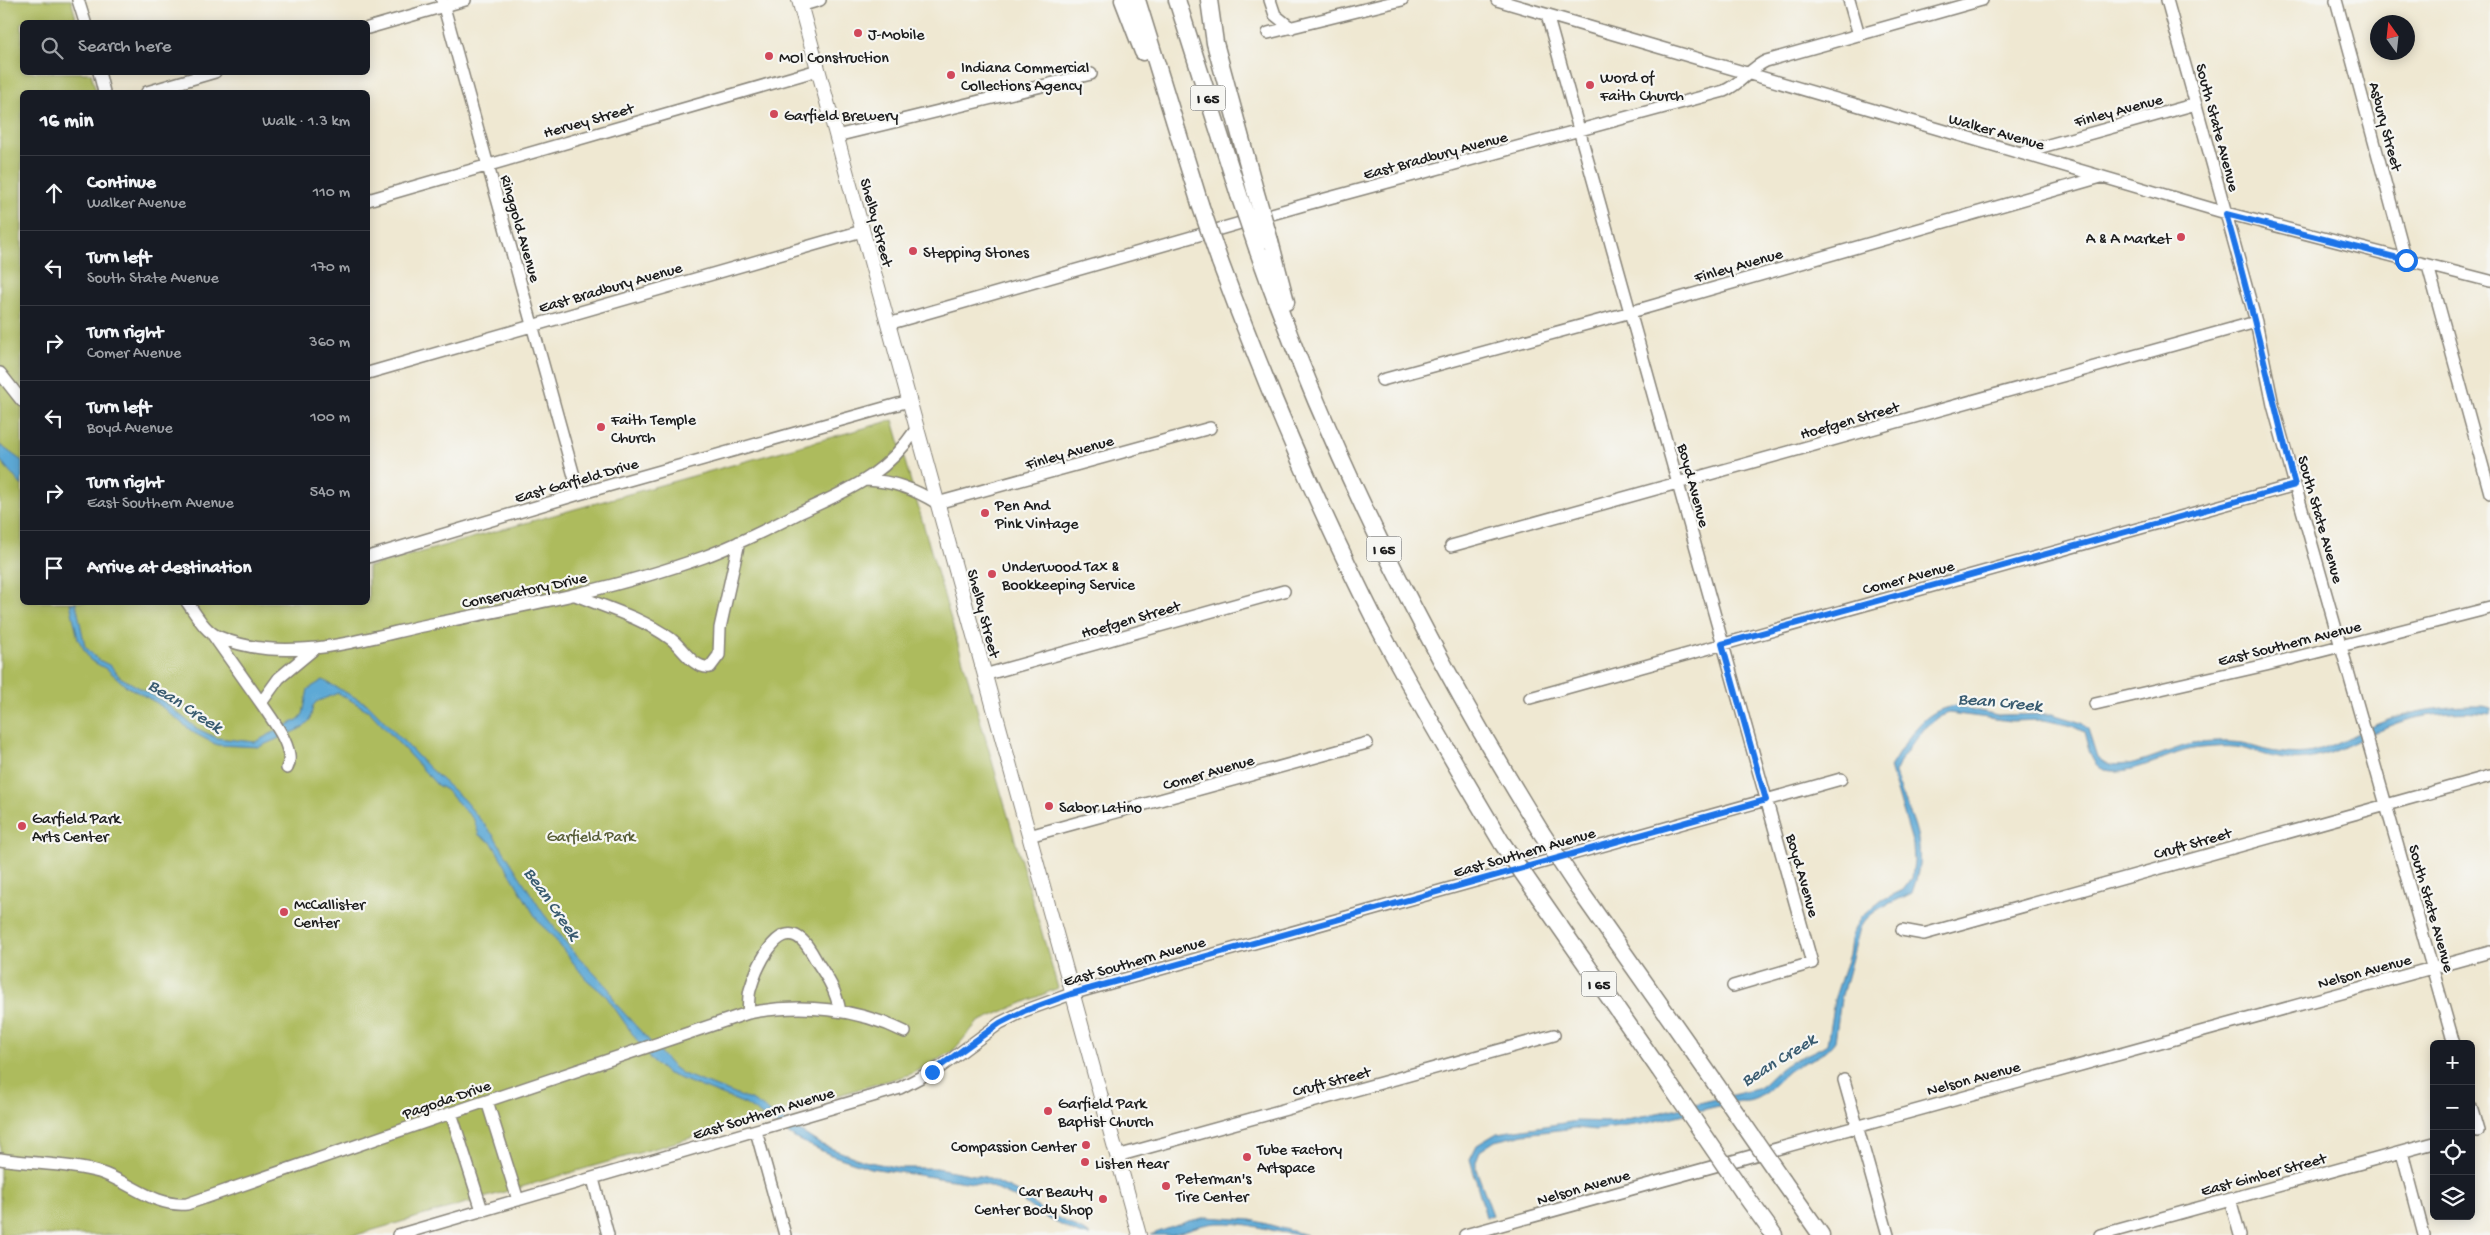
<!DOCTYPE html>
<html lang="en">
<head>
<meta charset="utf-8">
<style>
	:root { --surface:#171b24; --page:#242831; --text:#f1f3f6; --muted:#9ea1a6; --line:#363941 }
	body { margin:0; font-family:"Gochi Hand",sans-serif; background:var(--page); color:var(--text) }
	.controls { position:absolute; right:15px; bottom:15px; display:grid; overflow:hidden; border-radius:8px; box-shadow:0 2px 12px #0003 }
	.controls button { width:45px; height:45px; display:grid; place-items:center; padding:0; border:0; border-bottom:1px solid var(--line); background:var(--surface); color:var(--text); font:25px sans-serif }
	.compass { position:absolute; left:2370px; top:15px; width:45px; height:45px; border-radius:50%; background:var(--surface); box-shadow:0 2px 12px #0003; rotate:345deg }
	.stop { position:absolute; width:15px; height:15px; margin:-11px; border:4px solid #1a73e8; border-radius:50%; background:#fff }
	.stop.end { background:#1a73e8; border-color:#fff; box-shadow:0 1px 5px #0008 }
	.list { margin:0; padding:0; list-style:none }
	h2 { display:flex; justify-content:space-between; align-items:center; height:65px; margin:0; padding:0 20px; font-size:21px }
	h2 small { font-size:16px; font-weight:400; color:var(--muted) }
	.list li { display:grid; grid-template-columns:32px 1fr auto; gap:15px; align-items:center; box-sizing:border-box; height:75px; padding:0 20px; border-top:1px solid var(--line) }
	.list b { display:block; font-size:19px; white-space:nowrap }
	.list p { margin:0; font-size:16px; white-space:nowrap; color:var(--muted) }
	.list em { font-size:16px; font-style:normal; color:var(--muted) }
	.icon { flex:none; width:28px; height:28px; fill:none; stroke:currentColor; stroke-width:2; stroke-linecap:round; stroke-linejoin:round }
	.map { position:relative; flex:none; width:2490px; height:1235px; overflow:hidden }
	.search { position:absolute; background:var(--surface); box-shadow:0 2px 12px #0003; left:20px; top:20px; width:350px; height:55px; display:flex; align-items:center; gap:12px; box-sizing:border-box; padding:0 18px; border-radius:8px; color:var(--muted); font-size:19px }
	.panel { position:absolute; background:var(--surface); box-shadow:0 2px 12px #0003; left:20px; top:90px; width:350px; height:515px; border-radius:8px }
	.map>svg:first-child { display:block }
	.green { fill:#adbb5d; stroke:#646c3c }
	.water { fill:#5da9d6; stroke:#3c6279 }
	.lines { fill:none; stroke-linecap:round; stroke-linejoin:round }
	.minor-casing { stroke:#868277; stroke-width:14 }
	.major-casing { stroke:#868277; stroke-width:16 }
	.highway-casing { stroke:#868277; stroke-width:19 }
	.minor { stroke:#fff; stroke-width:11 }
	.major { stroke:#fff; stroke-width:14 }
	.highway { stroke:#fff; stroke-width:16 }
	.highway-bridge-casing { stroke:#868277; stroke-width:19; stroke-linecap:butt }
	.highway-bridge { stroke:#fff; stroke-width:16 }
	.route { stroke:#1a73e8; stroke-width:6 }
	.poi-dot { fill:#d1495b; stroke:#f6f6f2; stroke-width:2 }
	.labels { text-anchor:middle; stroke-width:4.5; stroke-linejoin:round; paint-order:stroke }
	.shield { fill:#f6f6f2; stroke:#5d5d5c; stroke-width:1 }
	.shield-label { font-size:15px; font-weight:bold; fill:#1c1c1c }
	.poi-label { font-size:16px; fill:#1c1c1c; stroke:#f6f6f2; text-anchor:start }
	.street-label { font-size:16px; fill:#1c1c1c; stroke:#f6f6f2 }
	.park-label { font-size:16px; fill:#565c36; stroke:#f6f6f2 }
	.water-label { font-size:18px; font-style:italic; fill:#395b70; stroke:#f6f6f2 }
</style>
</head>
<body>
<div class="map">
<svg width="2490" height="1235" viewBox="0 0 2490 1235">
	<rect width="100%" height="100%" fill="#f6f6f2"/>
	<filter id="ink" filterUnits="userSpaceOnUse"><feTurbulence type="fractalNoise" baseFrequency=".02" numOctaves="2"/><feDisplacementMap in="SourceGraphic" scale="10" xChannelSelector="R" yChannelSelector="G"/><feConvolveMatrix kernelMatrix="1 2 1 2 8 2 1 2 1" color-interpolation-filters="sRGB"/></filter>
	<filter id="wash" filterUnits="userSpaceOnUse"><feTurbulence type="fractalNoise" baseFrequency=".0096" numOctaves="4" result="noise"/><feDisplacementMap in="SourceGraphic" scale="20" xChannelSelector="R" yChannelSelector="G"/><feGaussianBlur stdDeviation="1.12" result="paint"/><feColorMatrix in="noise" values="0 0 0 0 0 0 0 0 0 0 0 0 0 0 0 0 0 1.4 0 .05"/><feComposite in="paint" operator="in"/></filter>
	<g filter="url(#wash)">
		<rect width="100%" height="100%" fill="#efe8d2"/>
		<path class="green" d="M0,0H71L77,22H22V72L91,73L96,92H22V602H368V567L893,420L1058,988L978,1022L952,1052L911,1074L356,1235H0Z"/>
		<path class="water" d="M0,445L22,461V486L0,460Z
			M70,603H76L85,646L97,659L111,666L120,677L163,701L196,728L217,738L255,742L299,719L303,714L308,689L323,680L369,705L429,768L463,799L494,836L543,913L572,950L609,989L616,1004L672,1066L683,1074L753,1101L820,1144L864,1161L900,1168H937L985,1177L1020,1193L1041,1209L1091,1235L1079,1234L1041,1215L1022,1201L987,1185L870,1168L831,1155L796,1139L745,1104L666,1073L650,1059L606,996L586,979L550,933L539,923L492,843L479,835L474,820L446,790L437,785L369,711L338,693L316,702L313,706L310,720L302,728L259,747L217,745L194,733L157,703L126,686L108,670L90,660L78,639Z
			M1956,706L1998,715L2052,714L2082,723L2088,729L2097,757C2119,779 2167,748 2193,744C2205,742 2239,740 2250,745C2265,752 2296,756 2313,752C2335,746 2354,734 2375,725C2408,711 2447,705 2483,706L2490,708V714C2458,710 2420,714 2389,726C2363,736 2341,752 2313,758C2291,763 2267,756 2246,749C2233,745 2214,747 2201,748C2170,750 2135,777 2105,770C2090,766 2088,745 2084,732L2072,726L2044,720L2011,721L1949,713L1939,717L1924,729L1902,758L1895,773C1910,820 1931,841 1912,893C1893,903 1871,908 1860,928L1841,999L1835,1041C1822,1060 1805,1059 1789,1071C1775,1082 1761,1104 1740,1101L1643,1124L1596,1130L1576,1128L1524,1134L1495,1141L1480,1151L1476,1161V1169L1493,1215L1486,1217L1470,1159L1477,1145L1497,1133L1577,1121L1612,1122L1662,1112L1757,1089C1766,1084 1770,1077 1778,1071C1792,1058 1812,1054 1827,1044L1834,1000L1849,954L1852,934L1857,924L1861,917L1882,900L1903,890L1912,878L1914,860L1913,845L1890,767C1907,741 1921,709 1956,706Z
			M1207,1217L1252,1220L1307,1235C1280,1235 1254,1223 1226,1223C1202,1222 1191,1230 1170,1235C1164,1235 1156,1235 1150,1235L1189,1221Z"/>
	</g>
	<g filter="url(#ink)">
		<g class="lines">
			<g class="minor-casing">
				<path id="minor" d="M78,0L85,22
					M442,0L579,494
					M1270,0L1275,15L1291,28
					M1497,0L2226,213L2490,281
					M1849,0L1859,35
					M2167,0L2256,322L2273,405L2295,485L2454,1044
					M2336,0L2406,260
					M800,6L820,0
					M1547,15L1812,963L1733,986
					M368,28L465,0
					M1268,33L1402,0
					M99,72L104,92
					M147,92L215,72
					M836,136L1091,74
					M2020,153L2196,104
					M368,200L818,70
					M2428,266L2490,493
					M888,324L1307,204L1724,91C1741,84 1750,68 1766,61L1982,0
					M0,373L22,401
					M368,373L862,231
					M1382,380L1631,312L2101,177
					M866,480C893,481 914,489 937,503L1210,428
					M1451,546L2256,322
					M368,557L579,494L909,401
					M575,595C608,608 642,618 671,639C683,648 693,669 710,667L719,655L720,628L739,542
					M187,602C196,614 205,632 219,637C287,666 364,638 432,624C524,606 615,589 704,557C736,545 768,529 799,513C850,489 884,477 917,428
					M213,635L261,703
					M984,675L1284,591
					M1530,698L2295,485
					M2095,704L2266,665L2490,608
					M287,768C297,750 271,718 261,703L279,678L314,649
					M1029,836L1367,743
					M1902,930L1924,934L2490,776
					M748,1013C749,1006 748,997 750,990C755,972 777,917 802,940C808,945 813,955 817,962C828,978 836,991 840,1011
					M1844,1080L1888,1235
					M487,1101L518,1200
					M2471,1107L2478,1131
					M451,1113L482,1210
					M756,1131L785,1235
					M2402,1152L2424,1235
					M1117,1156L1554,1035
					M0,1159C32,1164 67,1163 99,1172C129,1181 153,1207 187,1204L451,1113L748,1013C801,1003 857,1008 905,1032
					M593,1179L608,1235
					M2230,1199L2240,1235
					M398,1235L900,1088L942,1066L1000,1023L1024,1011L1071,994L1841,779
					M1465,1235L2490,952
					M2100,1235L2434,1143"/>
			</g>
			<g class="major-casing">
				<path id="major" d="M799,0L1139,1235"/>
			</g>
			<g class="highway-casing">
				<path id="highway" d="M1123,0L1143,52
					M1137,0L1200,204
					M1177,0L1239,195
					M1209,0L1215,43L1255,190
					M1270,241L1286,302
					M1258,251C1330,455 1427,648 1541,832
					M1220,262C1266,386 1318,508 1378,626C1417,700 1459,771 1502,843
					M1578,888L1697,1057
					M1540,898L1659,1069
					M1783,1181L1821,1235
					M1743,1192L1774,1235"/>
			</g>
			<use href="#minor" class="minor"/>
			<use href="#major" class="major"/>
			<use href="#highway" class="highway"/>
			<g class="highway-bridge-casing">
				<path id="highway-bridge" d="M1255,190L1270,241
					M1239,195L1258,251
					M1200,204L1220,262
					M1541,832L1578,888
					M1502,843L1540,898
					M1697,1057L1783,1181
					M1659,1069L1743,1192"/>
			</g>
			<use href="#highway-bridge" class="highway-bridge"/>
		</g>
	</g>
	<g class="lines" filter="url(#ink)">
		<path class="route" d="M932,1072L1000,1023L1024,1011L1071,994L1766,800L1722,644L2295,485C2271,395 2252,303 2226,214L2406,260"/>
	</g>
	<g class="poi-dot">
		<circle cx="858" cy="33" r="5"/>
		<circle cx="769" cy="56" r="5"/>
		<circle cx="951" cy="75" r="5"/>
		<circle cx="1590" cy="85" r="5"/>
		<circle cx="774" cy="114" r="5"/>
		<circle cx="2181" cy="237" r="5"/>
		<circle cx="913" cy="251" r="5"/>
		<circle cx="601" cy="427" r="5"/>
		<circle cx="985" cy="513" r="5"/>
		<circle cx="992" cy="574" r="5"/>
		<circle cx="1049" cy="806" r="5"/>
		<circle cx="22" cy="826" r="5"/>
		<circle cx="284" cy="912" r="5"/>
		<circle cx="1048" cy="1111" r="5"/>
		<circle cx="1086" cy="1145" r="5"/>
		<circle cx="1247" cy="1157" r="5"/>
		<circle cx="1085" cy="1162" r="5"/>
		<circle cx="1166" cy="1186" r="5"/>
		<circle cx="1103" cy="1199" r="5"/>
	</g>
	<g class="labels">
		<g class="shield">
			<rect x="1190.5" y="85.5" width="35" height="25" rx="4"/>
			<rect x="1366.5" y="536.5" width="35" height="25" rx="4"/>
			<rect x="1581.5" y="971.5" width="35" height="25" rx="4"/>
		</g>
		<g class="shield-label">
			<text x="1208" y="103">I 65</text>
			<text x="1384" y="554">I 65</text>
			<text x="1599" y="989">I 65</text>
		</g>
		<g class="poi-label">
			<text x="868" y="39">J-Mobile</text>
			<text x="779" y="62">MOI Construction</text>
			<text x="961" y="72">Indiana Commercial<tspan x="961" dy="18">Collections Agency</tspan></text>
			<text x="1600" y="82">Word of<tspan x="1600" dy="18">Faith Church</tspan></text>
			<text x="784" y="120">Garfield Brewery</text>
			<text x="2171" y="243" text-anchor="end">A &amp; A Market</text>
			<text x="923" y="257">Stepping Stones</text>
			<text x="611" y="424">Faith Temple<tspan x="611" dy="18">Church</tspan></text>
			<text x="995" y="510">Pen And<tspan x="995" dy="18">Pink Vintage</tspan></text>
			<text x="1002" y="571">Underwood Tax &amp;<tspan x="1002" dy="18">Bookkeeping Service</tspan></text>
			<text x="1059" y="812">Sabor Latino</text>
			<text x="32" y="823">Garfield Park<tspan x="32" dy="18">Arts Center</tspan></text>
			<text x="294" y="909">McCallister<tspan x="294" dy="18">Center</tspan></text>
			<text x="1058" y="1108">Garfield Park<tspan x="1058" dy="18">Baptist Church</tspan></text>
			<text x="1076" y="1151" text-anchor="end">Compassion Center</text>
			<text x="1257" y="1154">Tube Factory<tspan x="1257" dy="18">Artspace</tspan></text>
			<text x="1095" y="1168">Listen Hear</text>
			<text x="1176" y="1183">Peterman's<tspan x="1176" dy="18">Tire Center</tspan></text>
			<text x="1093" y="1196" text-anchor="end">Car Beauty<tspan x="1093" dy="18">Center Body Shop</tspan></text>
		</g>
		<g class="street-label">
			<text transform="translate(2118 109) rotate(-15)" y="6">Finley Avenue</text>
			<text transform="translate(588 119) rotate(-16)" y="6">Hervey Street</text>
			<text transform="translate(2387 126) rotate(75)" y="6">Asbury Street</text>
			<text transform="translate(2219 127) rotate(75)" y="6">South State Avenue</text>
			<text transform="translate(1997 130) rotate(16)" y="6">Walker Avenue</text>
			<text transform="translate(1435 154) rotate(-15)" y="6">East Bradbury Avenue</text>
			<text transform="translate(878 222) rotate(75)" y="6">Shelby Street</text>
			<text transform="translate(522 228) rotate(74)" y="6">Ringgold Avenue</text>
			<text transform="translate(1738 264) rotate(-16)" y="6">Finley Avenue</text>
			<text transform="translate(610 286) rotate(-16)" y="6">East Bradbury Avenue</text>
			<text transform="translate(1849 419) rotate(-16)" y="6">Hoefgen Street</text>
			<text transform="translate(1069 451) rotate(-16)" y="6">Finley Avenue</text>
			<text transform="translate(576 479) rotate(-16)" y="6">East Garfield Drive</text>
			<text transform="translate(1695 485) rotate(75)" y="6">Boyd Avenue</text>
			<text transform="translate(2322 519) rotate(74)" y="6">South State Avenue</text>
			<text transform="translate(1908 576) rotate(-15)" y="6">Comer Avenue</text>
			<text transform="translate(524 589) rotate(-12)" y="6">Conservatory Drive</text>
			<text transform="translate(985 613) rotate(75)" y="6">Shelby Street</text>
			<text transform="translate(1130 618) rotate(-16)" y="6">Hoefgen Street</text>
			<text transform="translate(2289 642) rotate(-14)" y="6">East Southern Avenue</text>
			<text transform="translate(1208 771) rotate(-16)" y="6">Comer Avenue</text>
			<text transform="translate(2192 842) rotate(-16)" y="6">Cruft Street</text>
			<text transform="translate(1524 851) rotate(-16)" y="6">East Southern Avenue</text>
			<text transform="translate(1804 875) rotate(74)" y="6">Boyd Avenue</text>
			<text transform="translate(2433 908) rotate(74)" y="6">South State Avenue</text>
			<text transform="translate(1134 960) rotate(-16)" y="6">East Southern Avenue</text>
			<text transform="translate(2364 970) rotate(-15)" y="6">Nelson Avenue</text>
			<text transform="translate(1973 1077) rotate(-15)" y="6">Nelson Avenue</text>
			<text transform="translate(1331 1080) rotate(-15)" y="6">Cruft Street</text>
			<text transform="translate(446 1098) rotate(-19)" y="6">Pagoda Drive</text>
			<text transform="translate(763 1112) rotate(-17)" y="6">East Southern Avenue</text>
			<text transform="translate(2263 1173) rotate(-15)" y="6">East Gimber Street</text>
			<text transform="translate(1583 1186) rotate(-16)" y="6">Nelson Avenue</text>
		</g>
		<g class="park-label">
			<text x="591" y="841">Garfield Park</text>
		</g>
		<g class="water-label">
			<text transform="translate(2000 701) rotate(5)" y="6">Bean Creek</text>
			<text transform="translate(186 705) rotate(33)" y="6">Bean Creek</text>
			<text transform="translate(553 903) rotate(55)" y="6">Bean Creek</text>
			<text transform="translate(1778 1059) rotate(-32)" y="6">Bean Creek</text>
		</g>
	</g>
</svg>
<div class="controls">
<button>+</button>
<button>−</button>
<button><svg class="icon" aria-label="locate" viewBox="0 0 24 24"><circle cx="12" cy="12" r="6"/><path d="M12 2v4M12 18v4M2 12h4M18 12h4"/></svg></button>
<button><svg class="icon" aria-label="layers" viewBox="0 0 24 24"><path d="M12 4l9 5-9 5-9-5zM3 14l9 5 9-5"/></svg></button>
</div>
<svg class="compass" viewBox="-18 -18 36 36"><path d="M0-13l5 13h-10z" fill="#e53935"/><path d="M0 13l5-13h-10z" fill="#9ea1a6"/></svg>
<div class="stop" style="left:2406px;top:260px"></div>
<div class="stop end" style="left:932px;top:1072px"></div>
<div class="search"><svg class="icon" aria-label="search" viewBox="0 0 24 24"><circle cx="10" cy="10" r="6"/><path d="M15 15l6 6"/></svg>Search here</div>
<section class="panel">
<h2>16 min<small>Walk · 1.3 km</small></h2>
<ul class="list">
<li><svg class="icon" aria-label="ahead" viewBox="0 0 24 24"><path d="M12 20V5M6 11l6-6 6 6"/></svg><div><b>Continue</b><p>Walker Avenue</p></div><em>110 m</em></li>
<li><svg class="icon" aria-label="left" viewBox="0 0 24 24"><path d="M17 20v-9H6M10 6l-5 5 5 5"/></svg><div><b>Turn left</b><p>South State Avenue</p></div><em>170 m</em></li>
<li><svg class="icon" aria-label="right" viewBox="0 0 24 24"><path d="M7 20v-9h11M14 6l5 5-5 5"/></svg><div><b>Turn right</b><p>Comer Avenue</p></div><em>360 m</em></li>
<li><svg class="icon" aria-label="left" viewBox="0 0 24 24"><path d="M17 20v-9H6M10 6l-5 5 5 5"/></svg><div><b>Turn left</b><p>Boyd Avenue</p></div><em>100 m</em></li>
<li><svg class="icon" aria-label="right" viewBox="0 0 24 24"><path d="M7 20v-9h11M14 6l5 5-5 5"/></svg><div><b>Turn right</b><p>East Southern Avenue</p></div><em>540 m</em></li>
<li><svg class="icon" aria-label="arrive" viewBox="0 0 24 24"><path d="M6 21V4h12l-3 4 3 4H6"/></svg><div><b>Arrive at destination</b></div></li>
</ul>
</section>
</div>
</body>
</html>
